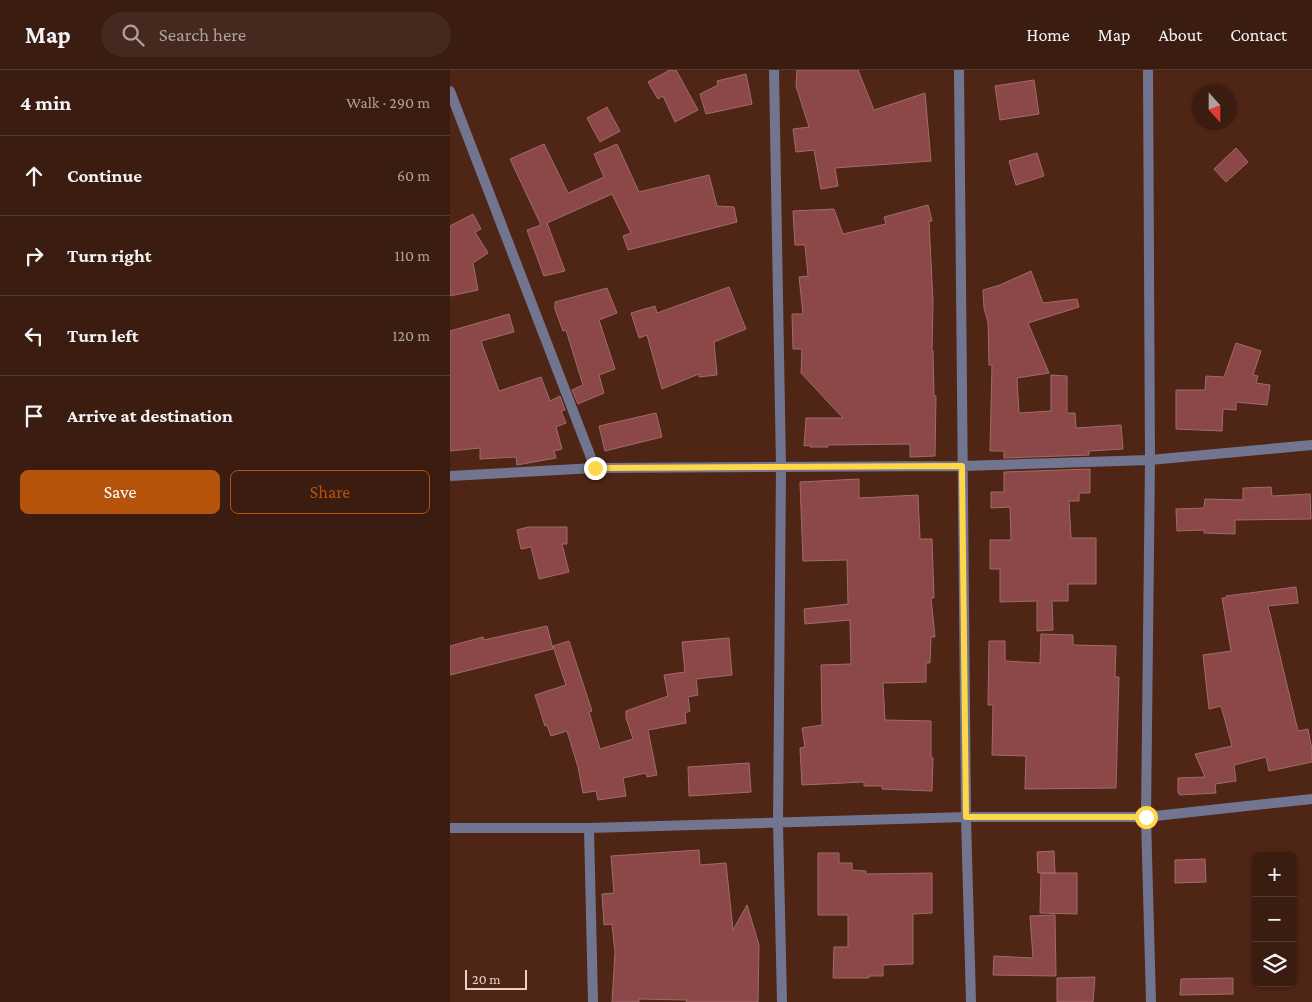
<!DOCTYPE html>
<html lang="en">
<head>
<meta charset="utf-8">
<style>
	:root { --surface:#3b1c10; --page:#46291e; --text:#f1f3f6; --muted:#aca19f; --line:#543a30; --accent:#b45309 }
	body { margin:0; font-family:"Crimson Pro",serif; background:var(--page); color:var(--text) }
	.controls { position:absolute; right:15px; bottom:15px; display:grid; overflow:hidden; border-radius:8px; box-shadow:0 1px 4px #0004 }
	.controls button { width:45px; height:45px; display:grid; place-items:center; padding:0; border:0; border-bottom:1px solid var(--line); background:var(--surface); color:var(--text); font:25px sans-serif }
	.compass { position:absolute; left:742px; top:15px; width:45px; height:45px; border-radius:50%; background:var(--surface); box-shadow:0 1px 4px #0004; rotate:159deg }
	.scale { position:absolute; left:15px; bottom:12px; width:62px; box-sizing:border-box; padding-left:5px; border:2px solid #ebcfc5; border-top:0; font-size:14px; line-height:18px; white-space:nowrap; color:#ebcfc5; -webkit-text-stroke:4px #4f2516; paint-order:stroke }
	.stop { position:absolute; width:15px; height:15px; margin:-11px; border:4px solid #ffd54a; border-radius:50%; background:#fff }
	.stop.end { background:#ffd54a; border-color:#fff; box-shadow:0 1px 5px #0008 }
	.list { margin:0; padding:0; list-style:none }
	h2 { display:flex; justify-content:space-between; align-items:center; height:65px; margin:0; padding:0 20px; font-size:21px }
	h2 small { font-size:16px; font-weight:400; color:var(--muted) }
	.list li { display:grid; grid-template-columns:32px 1fr auto; gap:15px; align-items:center; box-sizing:border-box; height:80px; padding:0 20px; border-top:1px solid var(--line) }
	.list b { display:block; font-size:19px; white-space:nowrap }
	.list em { font-size:16px; font-style:normal; color:var(--muted) }
	.actions { display:flex; gap:10px; padding:15px 20px }
	.actions a { flex:1; padding:11px 0; border:1px solid var(--accent); border-radius:8px; text-align:center; font-size:18px; color:var(--accent) }
	.actions .main { background:var(--accent); color:#fff }
	.icon { flex:none; width:28px; height:28px; fill:none; stroke:currentColor; stroke-width:2; stroke-linecap:round; stroke-linejoin:round }
	.map { position:relative; flex:none; width:862px; height:932px; overflow:hidden }
	header { display:flex; align-items:center; gap:30px; box-sizing:border-box; height:70px; padding:0 25px; background:var(--surface); border-bottom:1px solid var(--line) }
	header strong { font-size:24px }
	nav { display:flex; gap:28px; margin-inline-start:auto; font-size:18px }
	.search { width:350px; height:45px; background:var(--page); display:flex; align-items:center; gap:12px; box-sizing:border-box; padding:0 18px; border-radius:28px; color:var(--muted); font-size:19px }
	main { display:flex }
	aside { flex:1; background:var(--surface) }
	.map>svg:first-child { display:block }
	.building { fill:#8c4748; stroke:#a06c6b }
	.lines { fill:none; stroke-linecap:round; stroke-linejoin:round }
	.street { stroke:#727590; stroke-width:10 }
	.route { stroke:#ffd54a; stroke-width:6 }
</style>
</head>
<body>
<header>
<strong>Map</strong>
<div class="search"><svg class="icon" aria-label="search" viewBox="0 0 24 24"><circle cx="10" cy="10" r="6"/><path d="M15 15l6 6"/></svg>Search here</div>
<nav><a>Home</a><a>Map</a><a>About</a><a>Contact</a></nav>
</header>
<main>
<aside>
<h2>4 min<small>Walk · 290 m</small></h2>
<ul class="list">
<li><svg class="icon" aria-label="ahead" viewBox="0 0 24 24"><path d="M12 20V5M6 11l6-6 6 6"/></svg><div><b>Continue</b></div><em>60 m</em></li>
<li><svg class="icon" aria-label="right" viewBox="0 0 24 24"><path d="M7 20v-9h11M14 6l5 5-5 5"/></svg><div><b>Turn right</b></div><em>110 m</em></li>
<li><svg class="icon" aria-label="left" viewBox="0 0 24 24"><path d="M17 20v-9H6M10 6l-5 5 5 5"/></svg><div><b>Turn left</b></div><em>120 m</em></li>
<li><svg class="icon" aria-label="arrive" viewBox="0 0 24 24"><path d="M6 21V4h12l-3 4 3 4H6"/></svg><div><b>Arrive at destination</b></div></li>
</ul>
<div class="actions"><a class="main">Save</a><a>Share</a></div>
</aside>
<div class="map">
<svg width="862" height="932" viewBox="0 0 862 932">
	<rect width="100%" height="100%" fill="#4f2516"/>
	<path class="building" d="M220,0H226L248,40L225,52L213,26L208,29L198,12Z
		M347,0H408L424,40L475,23L481,91L385,98L388,116L371,119L364,80L346,82L343,59L359,57L346,16Z
		M296,4L302,34L256,44L250,24L268,15L267,11Z
		M584,10L589,44L550,50L545,16Z
		M157,37L170,61L150,72L137,48Z
		M94,74L118,123L154,107L144,84L167,74L189,122L259,105L267,136L284,137L287,152L178,180L173,166L181,163L162,124L97,153L115,201L94,206L77,160L91,155L60,89Z
		M786,78L798,92L776,112L764,99Z
		M587,83L594,106L566,115L559,91Z
		M478,135L482,151H479L483,231L482,281H483L484,326H486L485,386L460,387V374L378,375V377H360V375L354,376L356,348H393L351,303L352,279H343L342,244H353L349,207L358,206L355,175H345L343,141L384,139L393,164L436,154L434,147Z
		M23,144L31,159L25,162L38,183L23,193L28,220L0,226V156Z
		M581,201L593,233L627,229L629,237L578,253L599,303L567,308L569,343L601,341V305L617,306V343H625L626,358L671,355L673,379L639,381V385L554,388V381H540L542,295H539L538,252L534,238L533,220L550,215Z
		M279,217L296,259L264,272L267,305L249,307V304L212,319L197,265L189,268L181,243L205,236L207,243Z
		M157,218L167,243L149,250L165,299L149,305L154,323L128,334L122,320L133,315L116,260L113,261L105,239V232Z
		M59,244L64,262L31,271L49,321L91,307L100,331L110,326L115,340L111,341L116,353L106,357L112,379L104,381L106,388L67,395L66,387L30,389V378L0,381V261Z
		M786,273L811,281L803,305L808,306L806,313L820,315L817,335L786,332V340L773,339L772,361L726,359V320H755L756,306L774,307Z
		M206,343L212,367L155,381L149,356Z
		M640,399V423H629V431H619L621,468H646V514H618V531H602L603,560L587,561V531L550,532V499H540V470H561L560,437L541,438V422H554V402Z
		M409,409V428L468,425L470,469H482L484,528H481L485,567H481L480,593H476V612L433,613L435,650L481,651V687L483,688L482,721L432,719V716H414V712L352,715L350,678L355,677L352,658L372,655L371,595L401,594L400,550L355,554L354,539L398,534L397,490L353,491L350,412Z
		M821,417L822,426L860,424L861,449L785,450V464L754,463V460L727,461L726,439L754,438L755,429L793,430V418Z
		M78,457H117V474H112L119,502L89,509L81,477L71,479L67,460Z
		M846,517L848,533L818,536L848,661L858,659L862,680V692L819,701L816,687L784,695L786,711L765,714L766,723L730,725L728,723V708L755,707L745,684L782,676L771,636L759,639L753,585L781,581L772,528H776V526Z
		M97,556L103,579L0,605V576L33,567L34,570Z
		M591,564L623,565V575L666,576L665,607H669L666,718L575,719L576,686L542,685L543,635H538L539,571H555V591L590,593Z
		M279,568L282,605L246,609L248,625L238,627L240,641L235,643L236,653L198,660L207,705L197,707L196,703L173,708L176,726L148,730L146,721L133,723L128,697L117,661L101,666L97,655L95,656L85,625L116,615L103,576L119,571L142,641L139,642L150,679L183,669L176,648V641L218,626L214,605L235,602L232,572Z
		M299,693L301,722L239,726L238,697Z
		M249,780L250,795L276,793L283,860L297,835L309,875L308,932H236L237,930L189,929V932H162L165,882L162,854L154,855L152,824L164,823L161,786Z
		M604,781L605,803H588L587,782Z
		M368,783H389V793H402V800L416,801V804L482,803V843L463,844V894L433,895V906H419V908H383L384,877H398V845H368Z
		M755,789L756,812L725,813V790Z
		M591,803H627V844L590,843Z
		M605,845L606,906L543,905L544,886L583,888L580,846Z
		M645,907L643,932H607V908Z
		M783,908V924L730,925L731,909Z"/>
	<g class="lines">
		<path class="street" d="M324,0L331,397L328,754L332,932
			M509,0L516,747L521,932
			M698,0L700,390L696,747L701,932
			M0,21L145,398
			M0,406L145,398L512,396L700,390L862,375
			M0,758H139L516,747H696L862,729
			M139,758L143,932"/>
	</g>
	<g class="lines">
		<path class="route" d="M145,398L512,396L516,747H696"/>
	</g>
</svg>
<div class="controls">
<button>+</button>
<button>−</button>
<button><svg class="icon" aria-label="layers" viewBox="0 0 24 24"><path d="M12 4l9 5-9 5-9-5zM3 14l9 5 9-5"/></svg></button>
</div>
<svg class="compass" viewBox="-18 -18 36 36"><path d="M0-13l5 13h-10z" fill="#e53935"/><path d="M0 13l5-13h-10z" fill="#aca19f"/></svg>
<div class="scale">20 m</div>
<div class="stop" style="left:696px;top:747px"></div>
<div class="stop end" style="left:145px;top:398px"></div>
</div>
</main>
</body>
</html>
